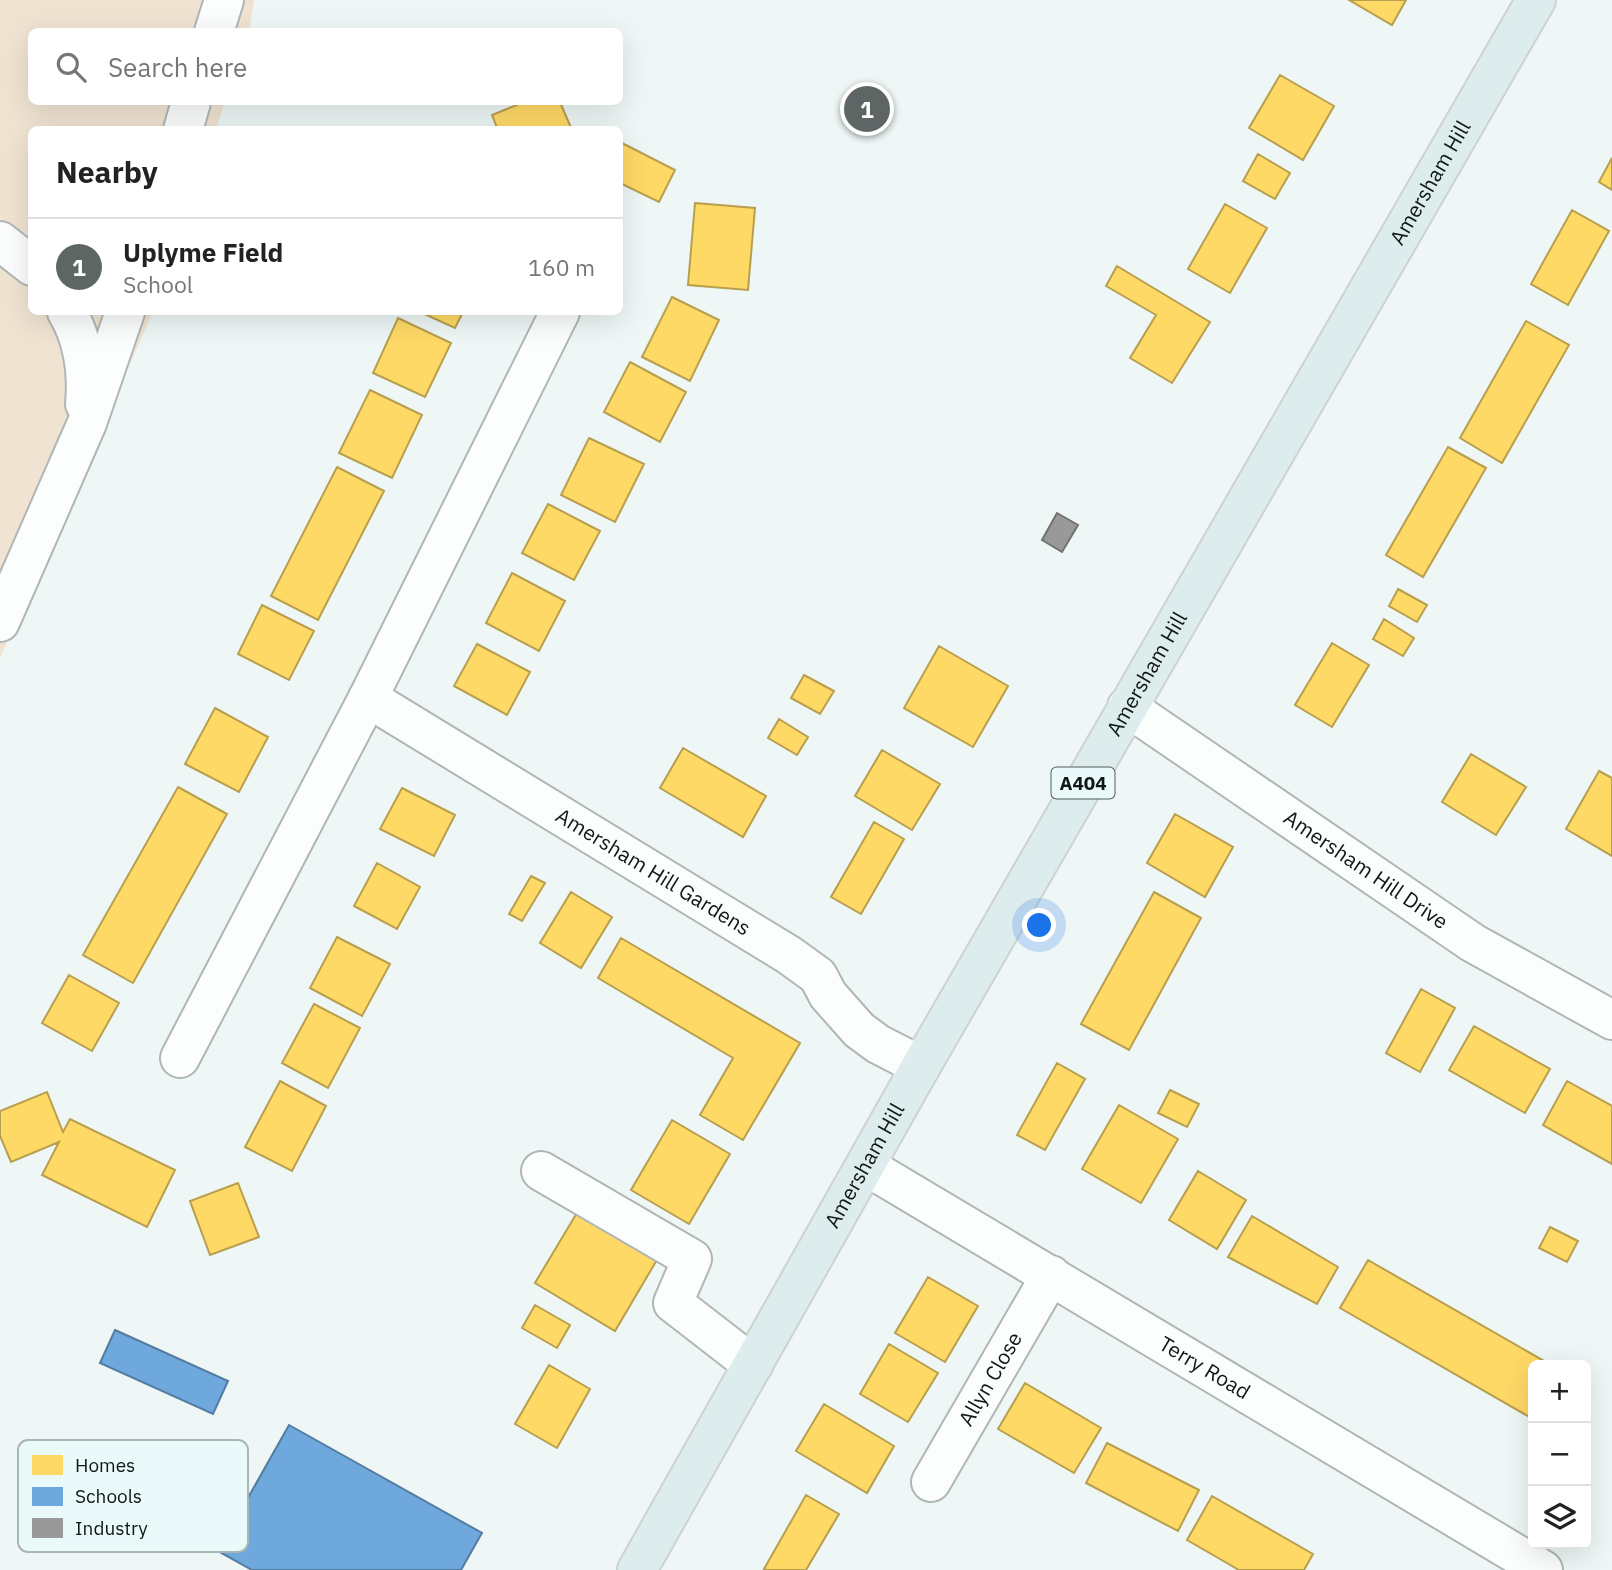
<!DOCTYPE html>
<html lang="en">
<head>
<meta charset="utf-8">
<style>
	:root { --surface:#fff; --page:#f6f6f6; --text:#222; --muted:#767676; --line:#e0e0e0; --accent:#5e6565 }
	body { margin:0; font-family:"IBM Plex Sans",sans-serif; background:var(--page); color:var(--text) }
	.controls { position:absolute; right:21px; bottom:21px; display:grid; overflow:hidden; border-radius:10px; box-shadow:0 7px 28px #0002 }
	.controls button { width:63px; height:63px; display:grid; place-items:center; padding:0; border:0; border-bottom:2px solid var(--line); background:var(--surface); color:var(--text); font:35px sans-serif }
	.you { position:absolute; left:1040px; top:926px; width:24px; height:24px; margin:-18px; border:5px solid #fff; border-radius:50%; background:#1a73e8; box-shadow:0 0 0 10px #1a73e833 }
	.badge { display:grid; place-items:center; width:46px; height:46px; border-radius:50%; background:var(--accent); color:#fff; font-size:23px; font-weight:700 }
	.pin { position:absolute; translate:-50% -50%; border:4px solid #fff; box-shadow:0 2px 7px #0006 }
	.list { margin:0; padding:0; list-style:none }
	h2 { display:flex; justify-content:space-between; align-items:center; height:91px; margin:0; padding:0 28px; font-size:30px }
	h2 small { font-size:23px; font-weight:400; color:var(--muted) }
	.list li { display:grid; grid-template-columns:46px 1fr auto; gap:21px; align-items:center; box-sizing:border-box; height:98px; padding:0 28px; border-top:2px solid var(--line) }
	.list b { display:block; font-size:26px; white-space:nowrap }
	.list p { margin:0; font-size:23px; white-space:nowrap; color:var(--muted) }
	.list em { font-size:23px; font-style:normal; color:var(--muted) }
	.icon { flex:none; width:38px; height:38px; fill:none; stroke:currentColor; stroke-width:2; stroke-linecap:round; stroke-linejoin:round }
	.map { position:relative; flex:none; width:1612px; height:1570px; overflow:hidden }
	.search { position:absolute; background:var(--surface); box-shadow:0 7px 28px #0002; left:28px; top:28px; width:595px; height:77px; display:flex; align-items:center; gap:18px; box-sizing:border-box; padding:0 24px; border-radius:10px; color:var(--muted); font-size:26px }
	.panel { position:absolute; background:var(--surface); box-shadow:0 7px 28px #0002; left:28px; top:126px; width:595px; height:189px; border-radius:10px }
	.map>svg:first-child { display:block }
	.green { fill:#f0e3d2 }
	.homes { fill:#ffd966; stroke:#b89f4e; stroke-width:2 }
	.schools { fill:#6fa8dc; stroke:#537ca1; stroke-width:2 }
	.industry { fill:#999; stroke:#707272; stroke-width:2 }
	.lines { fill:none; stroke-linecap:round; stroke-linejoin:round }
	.minor-casing { stroke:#b0b6b6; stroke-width:42 }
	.major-casing { stroke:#ced2d2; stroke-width:42 }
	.minor { stroke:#fcfefe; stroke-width:38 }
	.major { stroke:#ddecec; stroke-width:38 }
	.labels { text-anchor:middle; stroke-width:7; stroke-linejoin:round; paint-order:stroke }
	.shield { fill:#eafafa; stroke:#525b5b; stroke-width:2 }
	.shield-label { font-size:19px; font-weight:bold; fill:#111717 }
	.street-label { font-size:21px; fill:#111717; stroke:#eafafa }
	.key { fill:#eafafa; stroke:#a9b6b6; stroke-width:2 }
	.key-label { font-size:19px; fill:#111717 }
</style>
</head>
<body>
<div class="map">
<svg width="1612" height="1570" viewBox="0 0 1612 1570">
	<rect width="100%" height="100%" fill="#eef6f6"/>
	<path class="green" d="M0,0H254L249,31L32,32V102H225L216,129L32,130V312H153L0,658Z"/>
	<path class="homes" d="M1349,0H1406L1392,25Z
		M1280,75L1334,106L1303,160L1249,128Z
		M524,102H560L572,130H498L492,115Z
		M620,142L675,170L659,202L620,183Z
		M1258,154L1290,173L1275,199L1243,181Z
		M1612,158V190L1599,182Z
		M695,203L755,208L748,290L688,285Z
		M1225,204L1267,228L1230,293L1188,269Z
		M1572,210L1609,231L1568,305L1531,284Z
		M1117,266L1210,322L1172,383L1130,358L1156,315L1106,286Z
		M672,297L719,320L690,381L642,357Z
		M420,312H463L455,328Z
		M398,318L451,343L425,397L373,373Z
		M1526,321L1569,345L1502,463L1460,438Z
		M630,362L686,392L660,442L604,412Z
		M370,390L422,415L392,478L339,453Z
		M589,438L644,464L615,522L561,495Z
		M1448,447L1486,468L1423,577L1386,555Z
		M337,467L384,491L318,620L271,596Z
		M548,504L600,531L574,580L522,553Z
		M512,573L565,601L539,651L486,623Z
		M1398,589L1427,605L1417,622L1389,606Z
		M262,605L314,631L289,680L238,654Z
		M1384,619L1414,638L1403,656L1373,639Z
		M1332,643L1369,665L1332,727L1295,705Z
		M477,644L530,672L507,715L454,686Z
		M939,646L1008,686L973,747L904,708Z
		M804,675L834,691L820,714L791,698Z
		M215,708L268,737L239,792L185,764Z
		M779,719L808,737L797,755L768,738Z
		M683,748L766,796L743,837L660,788Z
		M882,750L940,784L912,830L855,796Z
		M1471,754L1526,787L1496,835L1442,802Z
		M1599,771L1612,778V856L1566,829Z
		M178,787L227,814L133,983L83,955Z
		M402,788L455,815L434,856L380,829Z
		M1175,814L1233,847L1205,897L1147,863Z
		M874,822L904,839L861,914L831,897Z
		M377,863L420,887L397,929L354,906Z
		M531,876L545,883L522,921L509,914Z
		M571,892L612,917L581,968L540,943Z
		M1154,892L1201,918L1129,1050L1081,1024Z
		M337,937L390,964L362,1016L310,988Z
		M621,938L800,1043L743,1140L700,1115L733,1058L598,978Z
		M69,975L119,1003L92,1051L42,1023Z
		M1421,989L1455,1008L1420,1072L1386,1053Z
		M314,1004L360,1028L328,1088L282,1063Z
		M1474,1026L1550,1069L1525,1113L1449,1070Z
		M1057,1063L1085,1079L1045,1150L1017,1135Z
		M280,1081L326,1106L292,1171L245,1147Z
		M1567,1081L1612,1106V1164L1543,1125Z
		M1170,1090L1199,1104L1187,1127L1158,1113Z
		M47,1092L63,1132L70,1119L175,1170L147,1227L42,1175L59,1142L11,1162L0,1136V1111Z
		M1119,1105L1178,1139L1141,1203L1082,1169Z
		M672,1120L730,1154L689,1224L631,1190Z
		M1198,1171L1246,1200L1217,1249L1169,1220Z
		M238,1183L259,1237L210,1255L190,1201Z
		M581,1206L661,1253L615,1331L535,1283Z
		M1252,1216L1338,1267L1317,1304L1228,1257Z
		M1550,1227L1578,1241L1567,1262L1539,1248Z
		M1368,1260L1551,1365H1533V1419L1340,1308Z
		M928,1277L978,1306L945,1362L895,1333Z
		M535,1305L570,1325L557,1348L522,1328Z
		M889,1344L938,1373L908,1422L860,1394Z
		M549,1365L590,1389L557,1448L515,1424Z
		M1025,1383L1101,1428L1074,1473L998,1429Z
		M824,1404L894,1446L867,1493L796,1451Z
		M1107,1443L1199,1490L1178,1531L1086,1483Z
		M806,1495L839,1514L806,1570H767L764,1569Z
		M1212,1496L1313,1554L1304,1570H1239L1187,1540Z"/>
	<path class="schools" d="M115,1330L228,1381L213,1414L100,1363Z
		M289,1425L482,1533L461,1570H252L218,1551Z"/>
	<path class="industry" d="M1057,513L1078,525L1062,552L1042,540Z"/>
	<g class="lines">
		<g class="minor-casing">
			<g id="minor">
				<path d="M214,32L224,0"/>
				<path d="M183,130L191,102"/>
				<path d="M0,241L32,266"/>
				<path d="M67,312C83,338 88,373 85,404"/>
				<path d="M0,622L87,423L125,312"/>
				<path id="s1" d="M368,698L789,955L818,976L828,995L859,1030L878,1044L921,1066"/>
				<path id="s2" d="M1127,707L1473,943L1612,1020"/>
				<path d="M180,1058L368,698L560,312"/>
				<path id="s3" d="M866,1166L1543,1570"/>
				<path d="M541,1171L692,1259L673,1303L753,1365"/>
				<path id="s4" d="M931,1482L1051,1275"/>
			</g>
		</g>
		<g class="major-casing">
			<g id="major">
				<path id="s5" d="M637,1570L921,1066L1536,0"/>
			</g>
		</g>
		<use href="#minor" class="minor"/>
		<use href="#major" class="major"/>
	</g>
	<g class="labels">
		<rect class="shield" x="1051.5" y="767.5" width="63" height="31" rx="5"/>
		<g class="shield-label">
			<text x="1083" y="790">A404</text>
		</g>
		<g class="street-label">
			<text dy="7" stroke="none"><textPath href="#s5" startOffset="1598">Amersham Hill</textPath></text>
			<text dy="7" stroke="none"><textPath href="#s5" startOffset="1031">Amersham Hill</textPath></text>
			<text dy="7" stroke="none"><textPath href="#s2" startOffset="289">Amersham Hill Drive</textPath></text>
			<text dy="7" stroke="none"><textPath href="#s1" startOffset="334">Amersham Hill Gardens</textPath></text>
			<text dy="7" stroke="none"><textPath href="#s5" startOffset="464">Amersham Hill</textPath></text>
			<text dy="7" stroke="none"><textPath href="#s3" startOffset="394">Terry Road</textPath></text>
			<text dy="7" stroke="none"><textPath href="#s4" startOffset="119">Allyn Close</textPath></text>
		</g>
	</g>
	<rect x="18" y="1440" width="230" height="112" rx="10" class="key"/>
	<rect x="32" y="1455" width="31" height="20" fill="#ffd966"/>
	<rect x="32" y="1487" width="31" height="19" fill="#6fa8dc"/>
	<rect x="32" y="1518" width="31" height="20" fill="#999"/>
	<g class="key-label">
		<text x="75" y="1472">Homes</text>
		<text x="75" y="1503">Schools</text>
		<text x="75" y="1535">Industry</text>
	</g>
</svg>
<div class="controls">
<button>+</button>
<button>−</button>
<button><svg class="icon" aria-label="layers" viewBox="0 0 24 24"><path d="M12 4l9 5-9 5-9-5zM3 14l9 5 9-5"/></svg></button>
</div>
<div class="you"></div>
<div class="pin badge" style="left:867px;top:109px">1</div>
<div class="search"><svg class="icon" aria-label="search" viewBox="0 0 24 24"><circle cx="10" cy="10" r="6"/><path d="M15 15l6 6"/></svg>Search here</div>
<section class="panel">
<h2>Nearby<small></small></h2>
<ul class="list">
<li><span class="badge">1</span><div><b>Uplyme Field</b><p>School</p></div><em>160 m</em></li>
</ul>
</section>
</div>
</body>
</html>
